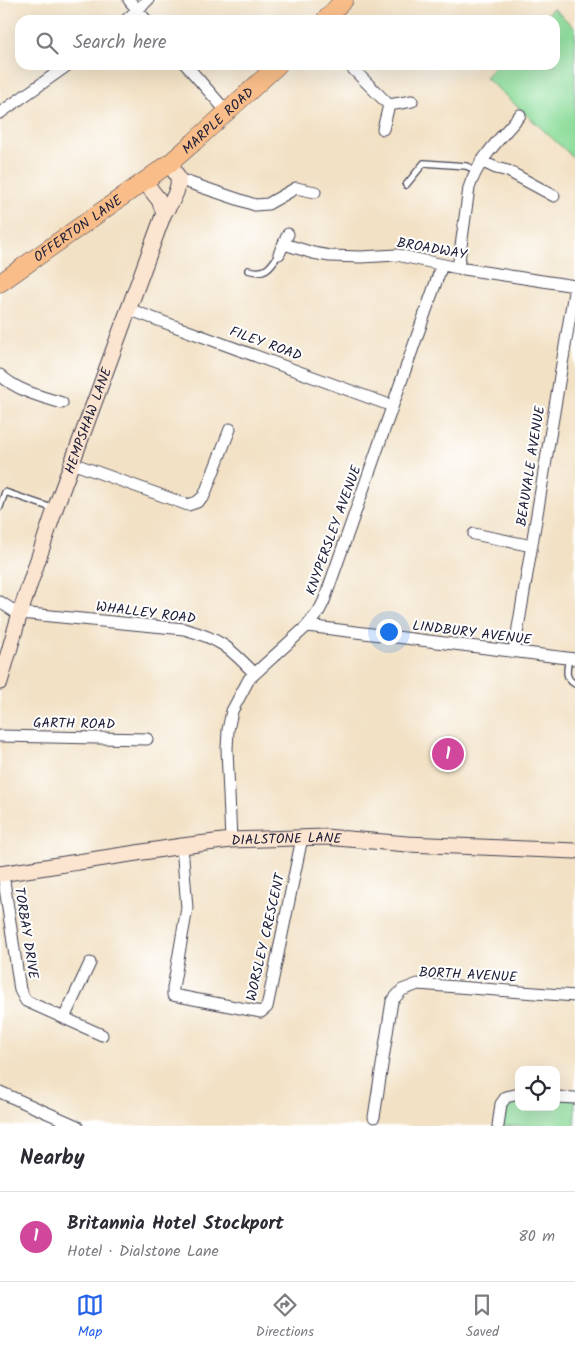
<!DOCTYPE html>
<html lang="en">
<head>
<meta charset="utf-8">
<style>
	:root { --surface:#fff; --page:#f7f7f7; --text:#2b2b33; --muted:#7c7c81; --line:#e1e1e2; --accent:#2563eb }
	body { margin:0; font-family:Kalam,sans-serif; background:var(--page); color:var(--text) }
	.controls { position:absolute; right:15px; bottom:15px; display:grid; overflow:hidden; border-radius:10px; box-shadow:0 5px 20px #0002 }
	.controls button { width:45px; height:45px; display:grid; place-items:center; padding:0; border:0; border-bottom:1px solid var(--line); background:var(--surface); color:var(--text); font:25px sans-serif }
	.you { position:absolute; left:388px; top:631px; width:18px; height:18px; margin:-12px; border:4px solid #fff; border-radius:50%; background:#1a73e8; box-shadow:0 0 0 8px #1a73e833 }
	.badge { display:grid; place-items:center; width:32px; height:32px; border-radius:50%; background:var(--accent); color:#fff; font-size:16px; font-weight:700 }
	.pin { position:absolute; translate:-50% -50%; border:2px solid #fff; box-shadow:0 1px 5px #0006 }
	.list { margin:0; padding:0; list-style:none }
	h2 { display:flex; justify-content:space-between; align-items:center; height:65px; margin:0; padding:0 20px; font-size:21px }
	h2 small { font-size:16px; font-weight:400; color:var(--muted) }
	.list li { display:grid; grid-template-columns:32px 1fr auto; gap:15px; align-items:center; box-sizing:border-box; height:90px; padding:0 20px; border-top:1px solid var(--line) }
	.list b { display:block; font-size:19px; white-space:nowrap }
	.list p { margin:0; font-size:16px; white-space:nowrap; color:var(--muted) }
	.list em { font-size:16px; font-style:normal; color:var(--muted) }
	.icon { flex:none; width:28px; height:28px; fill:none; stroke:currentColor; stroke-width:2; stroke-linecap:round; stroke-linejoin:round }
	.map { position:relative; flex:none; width:575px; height:1126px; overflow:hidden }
	.search { position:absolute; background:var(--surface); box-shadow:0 5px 20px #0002; left:15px; right:15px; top:15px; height:55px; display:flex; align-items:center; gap:12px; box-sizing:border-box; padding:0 18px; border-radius:15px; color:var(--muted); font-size:19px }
	.sheet { height:155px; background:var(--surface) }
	nav { display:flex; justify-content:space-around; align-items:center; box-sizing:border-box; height:70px; border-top:1px solid var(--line); background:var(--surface); font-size:14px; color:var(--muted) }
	nav a { display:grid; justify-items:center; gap:2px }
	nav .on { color:var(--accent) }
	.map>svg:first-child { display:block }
	.green { fill:#8edd9b; stroke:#58806b }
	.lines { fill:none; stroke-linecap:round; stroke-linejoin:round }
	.lane-casing { stroke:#413f50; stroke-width:8 }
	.street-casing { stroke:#413f50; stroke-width:13 }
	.secondary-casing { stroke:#413f50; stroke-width:17 }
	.primary-casing { stroke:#413f50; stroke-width:19 }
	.lane { stroke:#fff; stroke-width:5.5 }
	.street { stroke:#fff; stroke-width:11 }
	.secondary { stroke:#fce5d0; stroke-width:15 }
	.primary { stroke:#f8bd89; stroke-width:18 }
	.labels { text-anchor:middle; stroke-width:4; stroke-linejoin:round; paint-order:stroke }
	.street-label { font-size:14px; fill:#22223b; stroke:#fff }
</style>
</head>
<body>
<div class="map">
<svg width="575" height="1126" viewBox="0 0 575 1126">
	<rect width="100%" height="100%" fill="#fff"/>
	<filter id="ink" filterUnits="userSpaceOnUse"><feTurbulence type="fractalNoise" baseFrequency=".02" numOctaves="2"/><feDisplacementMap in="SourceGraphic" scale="10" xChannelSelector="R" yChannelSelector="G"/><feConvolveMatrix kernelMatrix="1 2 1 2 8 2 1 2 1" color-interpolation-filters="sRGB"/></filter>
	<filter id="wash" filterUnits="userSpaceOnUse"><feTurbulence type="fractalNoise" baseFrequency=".0096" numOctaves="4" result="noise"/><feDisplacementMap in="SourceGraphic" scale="20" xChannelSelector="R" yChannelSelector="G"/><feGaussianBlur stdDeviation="1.12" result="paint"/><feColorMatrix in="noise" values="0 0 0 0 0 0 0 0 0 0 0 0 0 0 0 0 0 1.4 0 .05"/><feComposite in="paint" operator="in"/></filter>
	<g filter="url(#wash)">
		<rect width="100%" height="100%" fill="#f2e1c4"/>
		<path class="green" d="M553,8L575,28V159L485,77L497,65H555V20H541Z
			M519,1094V1107H556V1097L575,1098V1126H498L501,1104Z"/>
	</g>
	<g filter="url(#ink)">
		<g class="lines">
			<g class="lane-casing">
				<path id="lane" d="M406,185L424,163L466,166L476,170
					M248,270C265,275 270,268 279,254
					M0,507L5,492L55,509
					M569,658C567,669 564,678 575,684"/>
			</g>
			<g class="street-casing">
				<path id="street" d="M129,0L146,20
					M126,20L148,0
					M186,65L227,112
					M349,65L389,105
					M0,113L68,65
					M383,129L389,105L412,101
					M481,161L496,168L508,171L554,196
					M178,179L255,205L268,204L296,188L315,192
					M284,244L313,253L330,256L361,257L397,255L458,268L575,286L514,652
					M279,254L288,234
					M458,268L469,188C478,159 501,138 520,115
					M128,309L392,406
					M0,375C18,391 39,396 62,403
					M72,463L188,505L197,502L204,496L230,429
					M474,534L532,546
					M0,602L14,611L20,613L184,629C220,639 229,647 254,673
					M307,626L575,659
					M0,736L147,739
					M231,840L227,749L228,730L232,711L249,679L307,626L319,611L324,601L442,265
					M182,846L187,908L173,988V995L261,1012L267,1007L302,838
					M3,874L20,990L26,1001L102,1035
					M64,1018L90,963
					M0,1092L77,1126
					M556,1097L575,1098
					M374,1117L392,1001L402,990L418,984L575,996
					M498,1126L501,1104L506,1097L519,1094"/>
			</g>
			<g class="secondary-casing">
				<g id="secondary">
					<path d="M144,181L159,200L164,213"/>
					<path id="s1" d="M0,682L20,613L55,509L164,213C170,205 180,189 178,178C176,173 172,167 170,163"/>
					<path id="s2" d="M0,874L182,846L231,840L325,837L407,844L575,851"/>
				</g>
			</g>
			<g class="primary-casing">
				<g id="primary">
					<path d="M325,20L344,0"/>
					<path id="s3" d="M0,283L170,163L194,142L278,65"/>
				</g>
			</g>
			<use href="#lane" class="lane"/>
			<use href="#street" class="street"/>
			<use href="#secondary" class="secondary"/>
			<use href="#primary" class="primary"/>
		</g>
	</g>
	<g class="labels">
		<g class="street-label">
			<text dy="5" stroke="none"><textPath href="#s3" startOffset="272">MARPLE ROAD</textPath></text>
			<text dy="5" stroke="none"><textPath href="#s3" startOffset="95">OFFERTON LANE</textPath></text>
			<text transform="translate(432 248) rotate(10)" y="5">BROADWAY</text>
			<text transform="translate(266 343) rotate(20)" y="5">FILEY ROAD</text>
			<text dy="5" stroke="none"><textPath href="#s1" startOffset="276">HEMPSHAW LANE</textPath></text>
			<text transform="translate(530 466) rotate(-81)" y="5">BEAUVALE AVENUE</text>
			<text transform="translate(333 530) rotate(-70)" y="5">KNYPERSLEY AVENUE</text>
			<text transform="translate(146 612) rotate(7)" y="5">WHALLEY ROAD</text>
			<text transform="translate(472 632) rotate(7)" y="5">LINDBURY AVENUE</text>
			<text transform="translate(74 723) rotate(1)" y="5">GARTH ROAD</text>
			<text dy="5" stroke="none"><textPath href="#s2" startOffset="289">DIALSTONE LANE</textPath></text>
			<text transform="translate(27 933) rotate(81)" y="5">TORBAY DRIVE</text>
			<text transform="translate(265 937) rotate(-77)" y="5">WORSLEY CRESCENT</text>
			<text transform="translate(468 974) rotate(3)" y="5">BORTH AVENUE</text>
		</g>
	</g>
</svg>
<div class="controls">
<button><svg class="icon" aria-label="locate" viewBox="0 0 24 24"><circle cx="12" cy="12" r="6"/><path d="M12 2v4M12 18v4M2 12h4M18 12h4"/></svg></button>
</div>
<div class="you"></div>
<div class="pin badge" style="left:448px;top:754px;background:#d1479c">1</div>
<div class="search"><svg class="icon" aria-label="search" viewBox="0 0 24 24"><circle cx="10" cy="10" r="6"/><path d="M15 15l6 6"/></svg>Search here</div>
</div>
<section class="sheet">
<h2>Nearby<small></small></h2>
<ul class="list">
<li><span class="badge" style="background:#d1479c">1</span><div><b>Britannia Hotel Stockport</b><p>Hotel · Dialstone Lane</p></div><em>80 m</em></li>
</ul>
</section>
<nav>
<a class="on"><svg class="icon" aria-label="map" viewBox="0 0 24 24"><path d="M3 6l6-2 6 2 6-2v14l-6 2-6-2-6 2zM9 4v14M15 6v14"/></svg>Map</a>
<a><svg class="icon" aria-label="directions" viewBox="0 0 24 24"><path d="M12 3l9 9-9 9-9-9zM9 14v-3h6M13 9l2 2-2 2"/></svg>Directions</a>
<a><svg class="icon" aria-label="saved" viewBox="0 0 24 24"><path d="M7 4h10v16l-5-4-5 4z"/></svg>Saved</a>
</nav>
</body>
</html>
